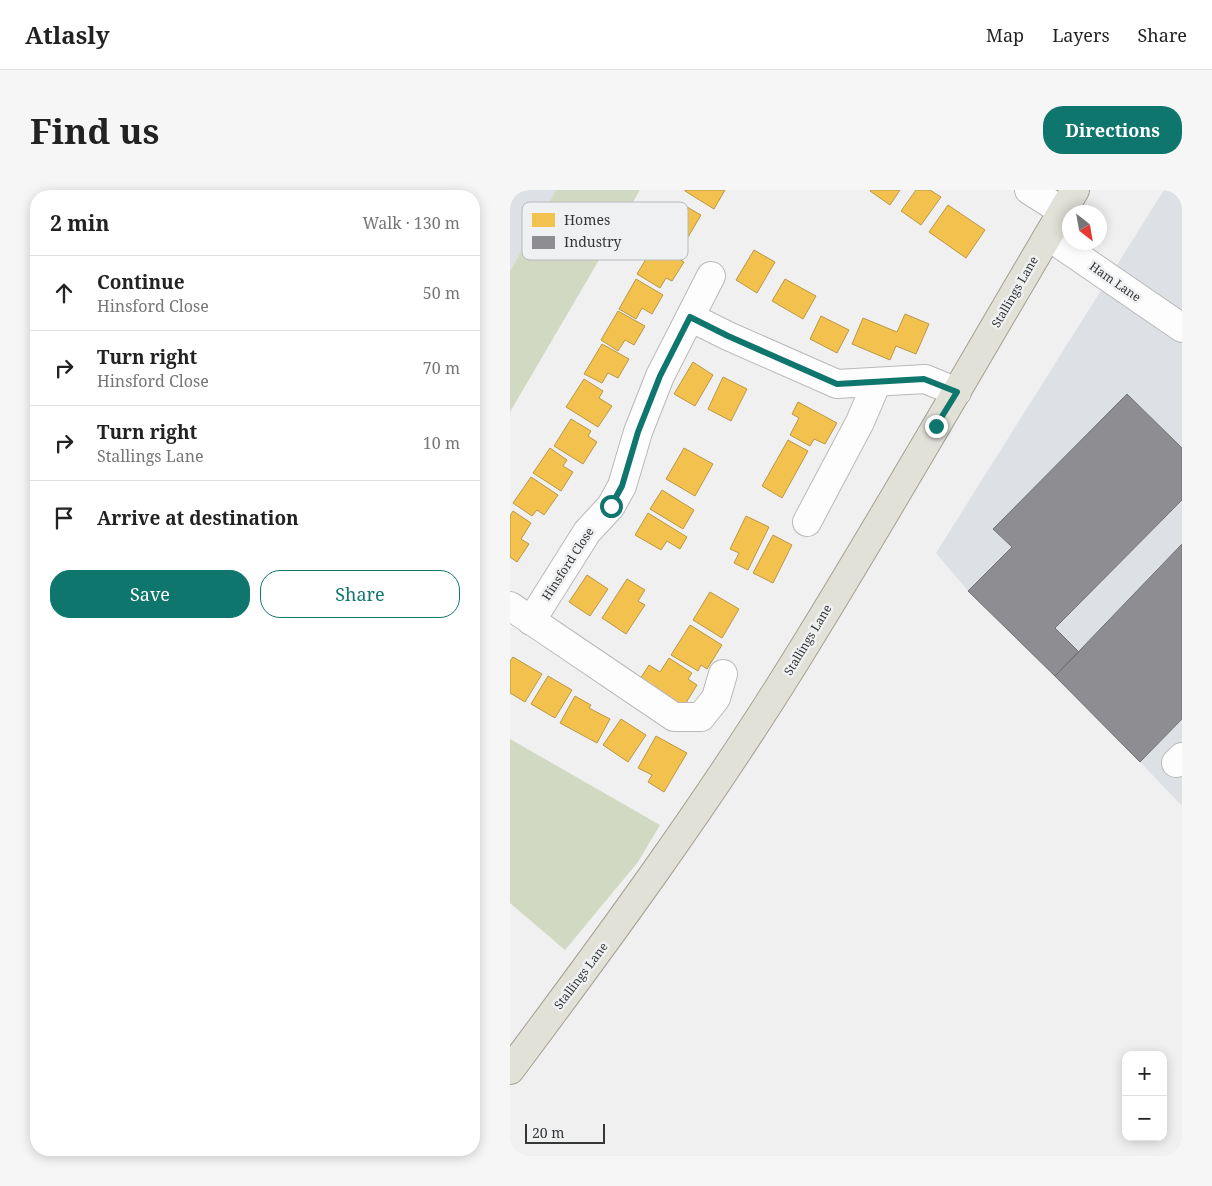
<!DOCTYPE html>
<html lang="en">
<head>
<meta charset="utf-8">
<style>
	:root { --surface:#fff; --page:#f6f6f6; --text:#222; --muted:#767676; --line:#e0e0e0; --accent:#0f766e }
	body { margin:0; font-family:"Noto Serif",serif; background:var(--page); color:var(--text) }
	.controls { position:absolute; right:15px; bottom:15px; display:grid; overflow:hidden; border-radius:10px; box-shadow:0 2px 12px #0003 }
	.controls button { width:45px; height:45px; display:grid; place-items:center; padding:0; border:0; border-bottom:1px solid var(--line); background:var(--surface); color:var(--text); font:25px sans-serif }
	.compass { position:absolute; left:552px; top:15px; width:45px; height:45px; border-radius:50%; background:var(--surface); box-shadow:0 2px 12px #0003; rotate:149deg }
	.scale { position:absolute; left:15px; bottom:12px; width:80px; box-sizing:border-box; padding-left:5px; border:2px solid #363737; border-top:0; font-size:14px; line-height:18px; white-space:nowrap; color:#363737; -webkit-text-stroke:4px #eff0f2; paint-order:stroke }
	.stop { position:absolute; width:15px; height:15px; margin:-11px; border:4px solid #0f766e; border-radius:50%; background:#fff }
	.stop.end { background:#0f766e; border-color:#fff; box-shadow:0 1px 5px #0008 }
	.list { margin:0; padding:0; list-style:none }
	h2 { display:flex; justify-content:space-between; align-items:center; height:65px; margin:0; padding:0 20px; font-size:21px }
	h2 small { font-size:16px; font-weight:400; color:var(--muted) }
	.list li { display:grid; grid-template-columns:32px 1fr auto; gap:15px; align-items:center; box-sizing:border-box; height:75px; padding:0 20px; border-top:1px solid var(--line) }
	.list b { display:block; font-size:19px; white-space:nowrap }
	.list p { margin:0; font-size:16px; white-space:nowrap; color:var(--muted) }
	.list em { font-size:16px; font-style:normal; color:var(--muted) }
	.actions { display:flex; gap:10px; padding:15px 20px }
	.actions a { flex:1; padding:11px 0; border:1px solid var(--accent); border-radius:20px; text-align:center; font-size:18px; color:var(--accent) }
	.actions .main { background:var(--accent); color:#fff }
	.icon { flex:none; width:28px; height:28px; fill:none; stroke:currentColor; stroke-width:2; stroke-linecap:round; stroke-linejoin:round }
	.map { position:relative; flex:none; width:672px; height:966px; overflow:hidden; border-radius:20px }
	header { display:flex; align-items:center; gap:30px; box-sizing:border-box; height:70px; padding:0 25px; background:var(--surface); border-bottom:1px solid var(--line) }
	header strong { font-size:24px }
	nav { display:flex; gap:28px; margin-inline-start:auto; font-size:18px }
	.intro { display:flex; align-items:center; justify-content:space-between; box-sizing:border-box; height:120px; padding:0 30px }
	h1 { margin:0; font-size:35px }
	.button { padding:12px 22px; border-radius:20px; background:var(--accent); color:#fff; font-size:18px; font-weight:700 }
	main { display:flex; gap:30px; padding:0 30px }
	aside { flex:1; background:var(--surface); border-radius:20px; box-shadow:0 2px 12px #0003 }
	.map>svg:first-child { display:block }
	.built { fill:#dde1e5 }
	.forest { fill:#d2d9c3 }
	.homes { fill:#f2c14e; stroke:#ba9847 }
	.industry { fill:#8d8d92; stroke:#737377 }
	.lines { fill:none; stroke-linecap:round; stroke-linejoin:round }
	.minor-casing { stroke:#b9b9ba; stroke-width:30 }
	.major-casing { stroke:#a4a090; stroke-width:30 }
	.minor { stroke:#fdfdfd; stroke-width:28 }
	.major { stroke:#e2e1d8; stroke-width:28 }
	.route { stroke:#0f766e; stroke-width:6 }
	.labels { text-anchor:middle; stroke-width:5; stroke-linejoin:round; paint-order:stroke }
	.street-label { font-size:12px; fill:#363737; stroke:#eff0f2 }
	.key { fill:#eff0f2; stroke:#b8b8ba; stroke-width:1 }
	.key-label { font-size:14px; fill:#363737 }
</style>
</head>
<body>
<header>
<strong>Atlasly</strong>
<nav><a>Map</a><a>Layers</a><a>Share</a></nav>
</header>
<div class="intro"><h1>Find us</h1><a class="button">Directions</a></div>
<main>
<aside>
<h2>2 min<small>Walk · 130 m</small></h2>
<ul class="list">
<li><svg class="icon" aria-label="ahead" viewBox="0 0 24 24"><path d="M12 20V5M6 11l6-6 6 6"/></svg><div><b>Continue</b><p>Hinsford Close</p></div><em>50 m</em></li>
<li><svg class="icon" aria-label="right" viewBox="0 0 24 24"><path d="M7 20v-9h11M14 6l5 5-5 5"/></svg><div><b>Turn right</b><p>Hinsford Close</p></div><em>70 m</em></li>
<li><svg class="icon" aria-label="right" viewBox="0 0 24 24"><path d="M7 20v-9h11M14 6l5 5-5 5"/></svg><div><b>Turn right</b><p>Stallings Lane</p></div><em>10 m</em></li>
<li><svg class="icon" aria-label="arrive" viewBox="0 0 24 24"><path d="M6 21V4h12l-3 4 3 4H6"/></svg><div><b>Arrive at destination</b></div></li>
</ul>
<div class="actions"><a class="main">Save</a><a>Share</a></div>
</aside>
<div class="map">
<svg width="672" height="966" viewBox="0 0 672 966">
	<rect width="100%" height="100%" fill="#f0f0f1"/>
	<path class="built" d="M0,0H46L0,81Z
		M654,0H672V616L630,572L458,401L426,363Z"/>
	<path class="forest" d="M46,0H130L0,222V81Z
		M0,549L150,635L128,672L55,760L0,713Z"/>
	<path class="homes" d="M175,0H215L204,19L175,1Z
		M361,0H390L380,15L360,1Z
		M406,0H420L431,7L411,35L391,21Z
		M170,13L191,25L171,59L150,47Z
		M438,15L475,40L456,68L419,42Z
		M145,54L174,72L162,91L156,88L150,98L127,84Z
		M244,60L265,72L247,103L226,90Z
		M126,89L153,105L142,124L132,118L126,129L109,119Z
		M275,89L306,106L293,129L262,111Z
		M108,121L135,136L124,155L115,150L108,161L91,150Z
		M395,124L419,134L406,164L386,156L380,170L342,154L353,128L387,142Z
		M311,126L339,140L327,163L300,149Z
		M92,154L119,169L108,188L98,183L92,193L74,184Z
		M183,172L203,185L185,216L164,204Z
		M213,187L237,199L221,231L198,219Z
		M74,189L93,201L89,208L102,216L88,237L56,217Z
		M288,212L327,233L315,254L304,249L300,256L280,245L289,228L282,224Z
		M61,229L81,241L78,246L87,252L73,274L44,256Z
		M278,250L298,261L272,308L252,296Z
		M40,258L57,270L53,276L63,282L51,301L23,283Z
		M174,258L203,274L185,306L156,289Z
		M21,287L48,305L34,325L27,320L22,326L3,313Z
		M152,300L184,320L173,339L140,319Z
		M3,321L21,333L11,349L19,354L7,372L0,367V326Z
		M138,323L177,347L170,359L157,351L151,360L125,345Z
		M236,326L259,337L238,380L224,373L229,363L220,359Z
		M263,345L282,355L263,393L243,383Z
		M77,385L98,399L80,426L59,412Z
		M117,389L135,400L128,411L135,415L116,444L92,428Z
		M200,402L229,419L212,448L183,430Z
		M180,435L212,455L197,479L191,475L188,481L161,465Z
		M3,467L32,484L15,512L0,503V471Z
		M159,468L182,483L178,489L187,495L174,516L130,489L139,475L150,482Z
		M38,486L62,500L45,528L21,514Z
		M65,506L81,515L79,518L100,529L87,553L50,533Z
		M111,529L136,545L118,572L93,555Z
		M146,546L177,563L154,602L138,592L142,585L128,578Z"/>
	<path class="industry" d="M617,204L672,258V310L545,438L569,462L545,486L458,401L502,357L483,339Z
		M672,354V529L630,572L545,486Z"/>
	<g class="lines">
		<g class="minor-casing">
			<path id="minor" d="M519,0L552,21
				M538,46L672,138
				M180,127L218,146L327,194L415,189L447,202
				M297,332L350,232L367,192
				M0,416L164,527H191L206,508L213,484
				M21,431L77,342L101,316L112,296L128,242L150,186L201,86
				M666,573L672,567"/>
		</g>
		<g class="major-casing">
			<path id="major" d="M0,880C99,748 196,615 283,475C380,319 471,158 565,0"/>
		</g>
		<use href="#minor" class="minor"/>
		<use href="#major" class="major"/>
	</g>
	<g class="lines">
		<path class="route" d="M101,316L112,296L128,242L150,186L180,127L218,146L327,194L414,189L447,202L426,236"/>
	</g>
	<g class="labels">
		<g class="street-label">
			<text transform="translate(605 92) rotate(35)" y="4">Ham Lane</text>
			<text transform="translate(505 102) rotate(-60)" y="4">Stallings Lane</text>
			<text transform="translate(58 374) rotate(-57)" y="4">Hinsford Close</text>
			<text transform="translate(298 450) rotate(-59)" y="4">Stallings Lane</text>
			<text transform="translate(71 786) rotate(-53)" y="4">Stallings Lane</text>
		</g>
	</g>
	<rect x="12" y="12" width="166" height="58" rx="8" class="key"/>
	<rect x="22" y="23" width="23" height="14" fill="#f2c14e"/>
	<rect x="22" y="46" width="23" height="13" fill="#8d8d92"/>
	<g class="key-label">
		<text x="54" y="35">Homes</text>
		<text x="54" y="57">Industry</text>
	</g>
</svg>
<div class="controls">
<button>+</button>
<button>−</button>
</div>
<svg class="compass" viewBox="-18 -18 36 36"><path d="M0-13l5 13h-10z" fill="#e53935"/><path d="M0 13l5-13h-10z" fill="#767676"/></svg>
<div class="scale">20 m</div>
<div class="stop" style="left:101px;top:316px"></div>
<div class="stop end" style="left:426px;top:236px"></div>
</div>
</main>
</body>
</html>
